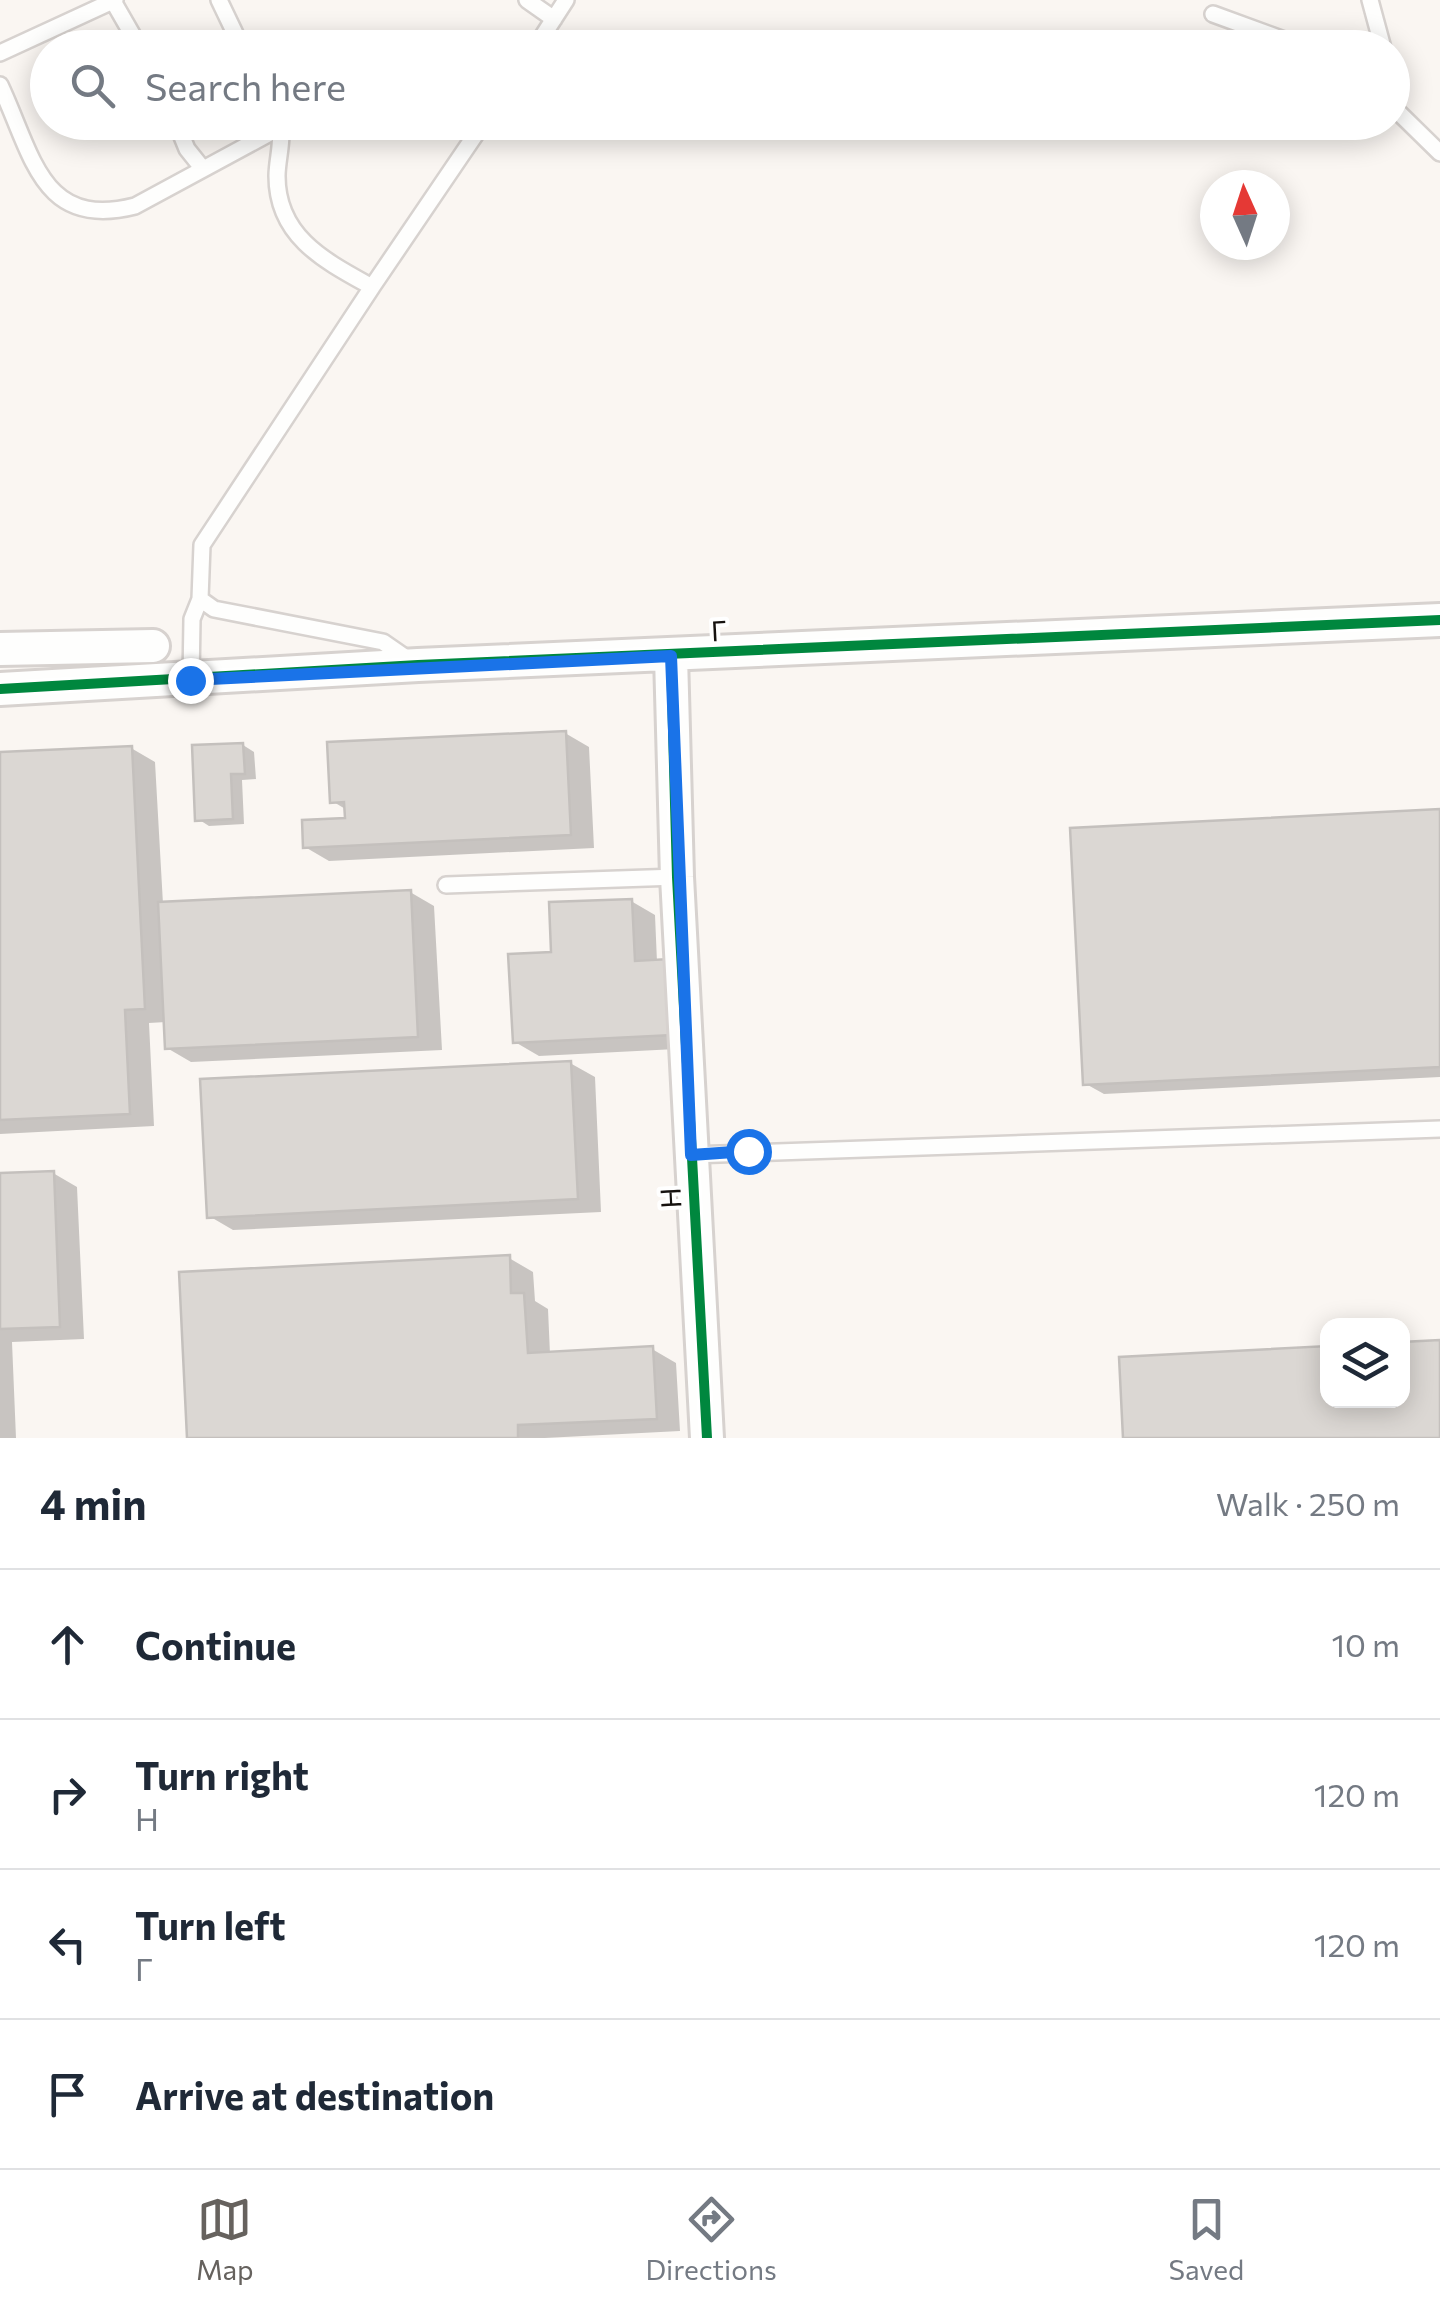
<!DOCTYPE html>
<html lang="en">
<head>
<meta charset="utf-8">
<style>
	:root { --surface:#fff; --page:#f2f2f3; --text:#1f2937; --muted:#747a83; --line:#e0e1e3; --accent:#66625e }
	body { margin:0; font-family:Commissioner,sans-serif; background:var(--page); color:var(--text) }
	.controls { position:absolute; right:30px; bottom:30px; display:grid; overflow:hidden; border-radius:20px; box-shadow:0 5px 25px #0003 }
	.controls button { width:90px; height:90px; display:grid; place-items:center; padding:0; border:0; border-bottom:2px solid var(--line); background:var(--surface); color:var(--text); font:50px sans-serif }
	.compass { position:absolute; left:1200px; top:170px; width:90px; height:90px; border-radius:50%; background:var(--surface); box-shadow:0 5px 25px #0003; rotate:357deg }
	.stop { position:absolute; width:30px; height:30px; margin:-22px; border:8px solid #1a73e8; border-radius:50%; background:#fff }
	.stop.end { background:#1a73e8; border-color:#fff; box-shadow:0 2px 10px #0008 }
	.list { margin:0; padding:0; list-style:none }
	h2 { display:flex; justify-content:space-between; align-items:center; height:130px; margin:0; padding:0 40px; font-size:42px }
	h2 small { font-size:32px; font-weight:400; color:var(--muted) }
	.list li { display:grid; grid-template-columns:65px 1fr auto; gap:30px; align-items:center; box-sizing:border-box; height:150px; padding:0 40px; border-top:2px solid var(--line) }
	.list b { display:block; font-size:38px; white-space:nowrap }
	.list p { margin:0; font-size:32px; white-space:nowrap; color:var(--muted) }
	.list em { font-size:32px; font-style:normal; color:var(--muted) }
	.icon { flex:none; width:55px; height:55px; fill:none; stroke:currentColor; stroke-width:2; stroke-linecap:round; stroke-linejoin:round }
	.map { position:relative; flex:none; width:1440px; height:1438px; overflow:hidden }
	.search { position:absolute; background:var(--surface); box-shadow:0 5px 25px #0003; left:30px; right:30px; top:30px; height:110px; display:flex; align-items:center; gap:25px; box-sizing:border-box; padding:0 35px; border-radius:55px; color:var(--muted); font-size:38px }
	.sheet { height:730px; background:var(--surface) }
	nav { display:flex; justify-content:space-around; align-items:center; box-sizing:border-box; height:140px; border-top:2px solid var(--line); background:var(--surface); font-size:28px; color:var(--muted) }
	nav a { display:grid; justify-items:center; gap:5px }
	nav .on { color:var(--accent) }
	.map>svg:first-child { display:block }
	.shadow { fill:#0003 }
	.building { fill:#dbd7d3; stroke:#c4c0bd; stroke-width:2.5 }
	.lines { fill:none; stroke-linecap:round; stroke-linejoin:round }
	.service-casing { stroke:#d7d2cf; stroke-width:20 }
	.minor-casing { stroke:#d7d2cf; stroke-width:38 }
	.service { stroke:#fefefd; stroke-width:15 }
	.minor { stroke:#fefefd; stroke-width:32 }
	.cycleway-casing { stroke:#fff; stroke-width:16 }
	.cycleway { stroke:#00873e; stroke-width:10 }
	.route { stroke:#1a73e8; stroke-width:12 }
	.labels { text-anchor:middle; stroke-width:8; stroke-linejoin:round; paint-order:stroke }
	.street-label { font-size:28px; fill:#16120f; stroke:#fff }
</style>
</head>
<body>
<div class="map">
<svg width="1440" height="1438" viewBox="0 0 1440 1438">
	<rect width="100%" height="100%" fill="#faf6f2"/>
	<path class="shadow" d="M565,733L589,747L594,848L329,861L305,847L347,821V810L332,801Z
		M243,745L254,752L256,779L242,780L244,824L209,826L198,819Z
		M131,748L155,762L163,904L410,892L434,906L442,1050L191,1062L167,1048L166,1022L149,1023L154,1126L0,1134V755Z
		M1440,811V1077L1104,1094L1086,1084Z
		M631,901L655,915L657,962L696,1048L539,1056L515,1042L553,954Z
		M570,1063L595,1077L601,1212L233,1230L209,1216Z
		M53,1173L77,1187L84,1339L12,1342L16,1438H0V1175Z
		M509,1258L533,1272L535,1301L548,1309L550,1354L652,1349L676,1363L680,1431L545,1438H190Z"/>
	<path class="building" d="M566,731L571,835L303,848L302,820L345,818L344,802L330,803L327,742Z
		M243,743L245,774H231L233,819L195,821L192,745Z
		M132,746L145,1009L125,1010L130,1114L0,1120V752Z
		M1440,809V1067L1083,1085L1070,828Z
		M411,890L418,1037L165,1049L158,902Z
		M632,899L635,961L669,959L673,1035L513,1043L508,954L551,952L549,902Z
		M571,1061L578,1199L207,1218L200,1079Z
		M54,1171L60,1327L0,1329V1173Z
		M510,1255L511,1293H524L528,1353L653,1346L657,1419L518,1425V1438H187L179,1272Z
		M1440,1340V1438H1123L1119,1357L1328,1346V1400H1402V1342Z"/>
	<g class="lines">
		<g class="service-casing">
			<path id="service" d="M219,0L242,48
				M527,0L554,19
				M1370,0L1383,48
				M113,1L140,48
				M1213,14L1306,48
				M535,48L566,0
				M0,53L115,0
				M0,85C33,155 41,230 135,206L281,127
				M1392,106L1440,153
				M176,122L187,149L203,169
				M279,122C284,139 277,159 277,176C277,237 325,261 372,287L202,545L200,599L214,609L383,642L409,660
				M372,287L484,122
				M191,679L192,619L200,599
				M446,885L677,877
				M691,1155L1440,1129"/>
		</g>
		<g class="minor-casing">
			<path id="minor" d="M0,649L153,646
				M671,656L677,877L707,1438
				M0,689L418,665L1440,620"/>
		</g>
		<use href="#service" class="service"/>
		<use href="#minor" class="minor"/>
		<g class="cycleway-casing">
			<path id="cycleway" d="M671,656L677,877L707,1438
				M0,689L418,665L1440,620"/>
		</g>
		<use href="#cycleway" class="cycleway"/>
	</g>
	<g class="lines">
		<path class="route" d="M190,680L671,656L691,1155L748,1151"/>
	</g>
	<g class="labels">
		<g class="street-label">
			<text transform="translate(719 631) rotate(-3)" y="10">Γ</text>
			<text transform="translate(671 1198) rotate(-93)" y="10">Η</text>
		</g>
	</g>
</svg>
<div class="controls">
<button><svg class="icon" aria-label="layers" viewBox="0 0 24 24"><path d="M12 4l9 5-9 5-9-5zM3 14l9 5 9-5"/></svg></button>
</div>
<svg class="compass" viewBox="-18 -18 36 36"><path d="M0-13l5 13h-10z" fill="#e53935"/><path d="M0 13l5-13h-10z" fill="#747a83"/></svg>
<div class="stop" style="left:748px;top:1151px"></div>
<div class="stop end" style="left:190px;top:680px"></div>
<div class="search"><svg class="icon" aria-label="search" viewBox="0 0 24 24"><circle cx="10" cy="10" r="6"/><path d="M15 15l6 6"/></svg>Search here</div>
</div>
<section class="sheet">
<h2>4 min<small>Walk · 250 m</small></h2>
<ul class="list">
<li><svg class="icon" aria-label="ahead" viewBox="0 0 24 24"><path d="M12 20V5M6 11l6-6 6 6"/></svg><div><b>Continue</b></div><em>10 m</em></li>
<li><svg class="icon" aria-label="right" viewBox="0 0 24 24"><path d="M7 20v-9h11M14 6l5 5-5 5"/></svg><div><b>Turn right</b><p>Η</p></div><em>120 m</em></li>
<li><svg class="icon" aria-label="left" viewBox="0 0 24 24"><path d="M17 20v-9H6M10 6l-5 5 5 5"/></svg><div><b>Turn left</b><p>Γ</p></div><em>120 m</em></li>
<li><svg class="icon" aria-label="arrive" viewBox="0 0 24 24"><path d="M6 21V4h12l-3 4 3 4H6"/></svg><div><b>Arrive at destination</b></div></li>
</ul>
</section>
<nav>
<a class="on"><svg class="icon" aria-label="map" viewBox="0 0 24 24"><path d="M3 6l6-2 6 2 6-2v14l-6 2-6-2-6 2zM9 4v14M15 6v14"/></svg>Map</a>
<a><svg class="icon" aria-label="directions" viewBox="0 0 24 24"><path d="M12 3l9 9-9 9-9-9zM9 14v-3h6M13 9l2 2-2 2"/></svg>Directions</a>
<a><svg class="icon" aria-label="saved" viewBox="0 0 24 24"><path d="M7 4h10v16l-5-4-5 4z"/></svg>Saved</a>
</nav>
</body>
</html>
